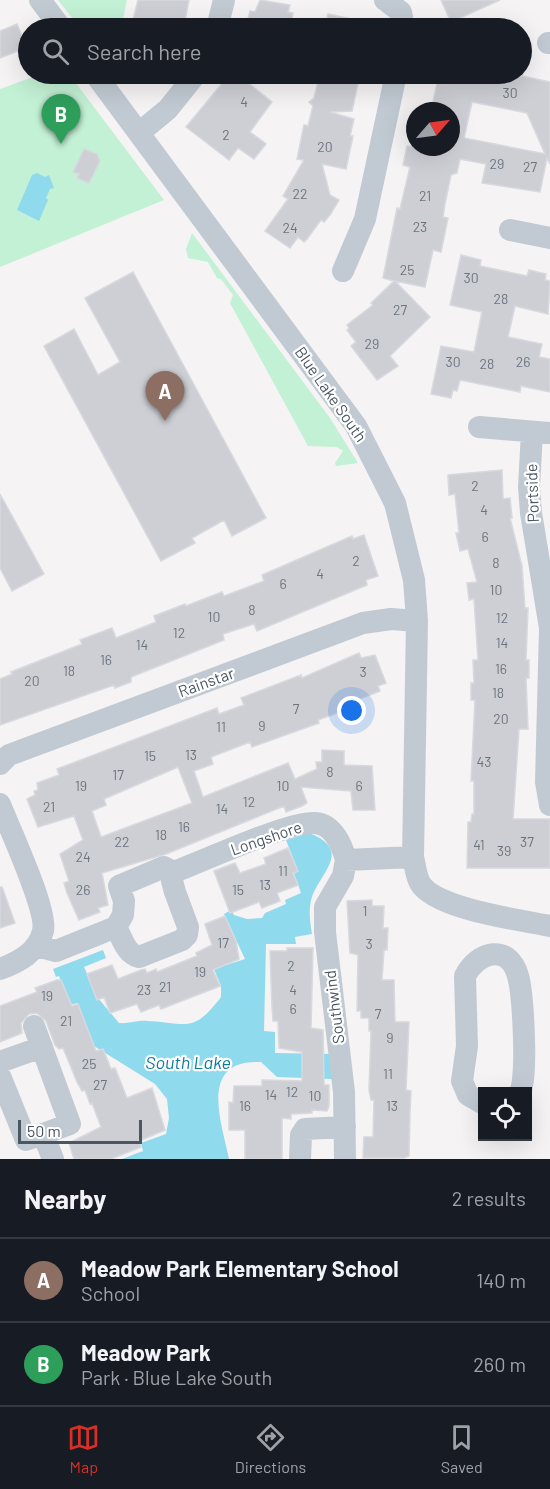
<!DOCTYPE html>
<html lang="en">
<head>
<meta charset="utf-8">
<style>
	:root { --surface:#171b24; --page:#242831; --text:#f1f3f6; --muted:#9ea1a6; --line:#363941; --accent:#d93025 }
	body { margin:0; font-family:Barlow,sans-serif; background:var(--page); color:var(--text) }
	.controls { position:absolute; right:18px; bottom:18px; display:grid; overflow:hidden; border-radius:0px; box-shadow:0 6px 24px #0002 }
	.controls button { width:54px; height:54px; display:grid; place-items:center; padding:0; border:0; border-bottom:2px solid var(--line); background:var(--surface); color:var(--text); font:30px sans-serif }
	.compass { position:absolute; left:406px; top:102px; width:54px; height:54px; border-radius:50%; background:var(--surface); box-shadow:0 6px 24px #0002; rotate:62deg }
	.scale { position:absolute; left:18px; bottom:15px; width:124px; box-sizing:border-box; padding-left:6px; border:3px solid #4a5661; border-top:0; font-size:16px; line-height:21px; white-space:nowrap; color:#4a5661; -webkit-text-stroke:4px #fff; paint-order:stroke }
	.you { position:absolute; left:352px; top:711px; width:21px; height:21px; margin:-15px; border:4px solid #fff; border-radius:50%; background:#1a73e8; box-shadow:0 0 0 9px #1a73e833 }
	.badge { display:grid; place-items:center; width:39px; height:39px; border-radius:50%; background:var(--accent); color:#fff; font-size:20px; font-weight:700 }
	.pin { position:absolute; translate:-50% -50px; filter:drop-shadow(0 2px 3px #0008) }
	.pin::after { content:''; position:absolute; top:32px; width:21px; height:18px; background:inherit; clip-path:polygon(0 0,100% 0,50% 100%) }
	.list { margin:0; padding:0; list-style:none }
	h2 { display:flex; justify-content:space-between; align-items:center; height:78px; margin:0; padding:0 24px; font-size:26px }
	h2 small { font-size:20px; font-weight:400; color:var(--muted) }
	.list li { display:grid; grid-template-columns:39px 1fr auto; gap:18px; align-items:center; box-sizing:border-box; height:84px; padding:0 24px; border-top:2px solid var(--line) }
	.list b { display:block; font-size:22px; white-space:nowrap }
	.list p { margin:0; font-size:20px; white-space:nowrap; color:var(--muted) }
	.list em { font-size:20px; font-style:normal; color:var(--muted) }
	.icon { flex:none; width:33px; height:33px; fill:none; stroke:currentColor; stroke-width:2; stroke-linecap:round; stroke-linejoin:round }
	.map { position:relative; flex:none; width:550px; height:1159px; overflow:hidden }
	.search { position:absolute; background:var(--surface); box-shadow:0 6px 24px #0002; left:18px; right:18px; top:18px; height:66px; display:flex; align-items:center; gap:15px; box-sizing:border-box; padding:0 21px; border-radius:33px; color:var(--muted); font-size:22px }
	.sheet { height:246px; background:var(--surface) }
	nav { display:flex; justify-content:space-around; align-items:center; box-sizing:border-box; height:84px; border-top:2px solid var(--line); background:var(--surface); font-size:16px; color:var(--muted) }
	nav a { display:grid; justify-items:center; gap:3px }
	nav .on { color:var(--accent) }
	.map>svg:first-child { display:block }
	.green { fill:#c3f1d5 }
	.water { fill:#90daee }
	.building { fill:#cdcfd5; stroke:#d7d9de; stroke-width:1.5; fill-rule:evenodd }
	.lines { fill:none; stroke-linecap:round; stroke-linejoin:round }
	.minor { stroke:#c1cad2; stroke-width:22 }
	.labels { text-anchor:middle; stroke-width:4.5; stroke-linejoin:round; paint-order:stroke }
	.number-label { font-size:14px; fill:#6b747e }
	.street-label { font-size:16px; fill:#4a5661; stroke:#fff }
	.water-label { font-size:18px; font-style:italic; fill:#0c7c9b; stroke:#fff }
</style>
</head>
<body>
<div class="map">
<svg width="550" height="1159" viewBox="0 0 550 1159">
	<rect width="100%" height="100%" fill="#f5f3f3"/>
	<path class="green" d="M58,0H127L121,28H80Z
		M41,74H69L164,200L0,267V89Z
		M192,233L330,418L358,463L336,466L335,463L343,451L337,447L308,446L230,303L233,295L221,279L217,278L208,262L188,258L186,249Z"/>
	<path class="water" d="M37,173L45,177L49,175L54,188L50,189L46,198L48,200L39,221L17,210L32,175Z
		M309,833C353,850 321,872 312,897C308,909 310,922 312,934L295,937L296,944H266L264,1031L275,1032V1053L331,1054L332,1079L277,1077L261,1062C197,1059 222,1123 229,1159H122L143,1151L141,1143L166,1134L169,1118L167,1099L155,1084L94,1046L77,1003L70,1005L59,976L56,977L53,969L103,950L106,958L84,967L98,998L119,1023C128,1024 138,1020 147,1021C187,1023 193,1034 221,997V986L214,969L245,959L224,914L231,910L234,915L247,919L262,918L265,913L286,904L285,900L301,893L294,873L298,871L286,840Z"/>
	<path class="building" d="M138,0H189L185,21H182L181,28H131Z
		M260,0L290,5L288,12L293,13L290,28H246L250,11L255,12Z
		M441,0H500L451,22Z
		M328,14L366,22L365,28H325Z
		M17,24L24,41L20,42L23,49L0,58V31Z
		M230,74H237L272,102L250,132L266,144L254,159L238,148L229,160L186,127Z
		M320,74H360L352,111L330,112L354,119L350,136H353L346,169L322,164L330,195L339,200L330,215L324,222L321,220L307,239L304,242L298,237L290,248L265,231L288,199L283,196L304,160L297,159L304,125L308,126L313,106L309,102L314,98Z
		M439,74H523L522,76L550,82V164L547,158L540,192L482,183L486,164L460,159L457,173L451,175L445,204L443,217L448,218L441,252L433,250L425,287L395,281L430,317L390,356L398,366L377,380L351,346L356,342L347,330L349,328L347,325L373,305L371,303L394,281L383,278L397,208L400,209L410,167L403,165L407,146L451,147V111H431ZM472,102L527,113L545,154L464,138Z
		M84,149L97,154L100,161L89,183L77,178L79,174L73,172Z
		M461,255L481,260L480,266L527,276L529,270L546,274L545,280L550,281L548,314L515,306L508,337L542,344L539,357L550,359V392L521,386L520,392L460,380L457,391L453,390L451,398L431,394L441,346L474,352L482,312L450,305Z
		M133,272L266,518L232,536L224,520L192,538L195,543L161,561L44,346L74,329L98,375L120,362L85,298Z
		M502,470L503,499L510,498L512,518H510L522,566L525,608H528L526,660H529V678H526L528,729H519L513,819H550V868H467L468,822H471L472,814H474V781H471L475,700H471V683H474L473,660H478L474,599L469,600L467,583L477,582L468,549L460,551L456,533H459L455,494L449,495L448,475Z
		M0,494L44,574L12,591L0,568Z
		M364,535L378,576L366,580L367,585L257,631L254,624L223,634L224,640L131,677V682L115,688L114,685L0,725V679L12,674L11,672L82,644L80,640L112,628L116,638L156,622L154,616L185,604L186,606L222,592L224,596L264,581L262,575L352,536L353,539Z
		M359,653L361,658L375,655L386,683L378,686L380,691L352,702L344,707L345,710L318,720L319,723L252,747L250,742L211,757L213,764L194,771L203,797L288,763L295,779L317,769L316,762H322V750L344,751V765L372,766L375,810H353L351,791L301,787L307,803L302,806L286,812L284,806L166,854L102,873L108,905L98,908L100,912L79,920L67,893L64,883L69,881L60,854L83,840L74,816L38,827L27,799L35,795L34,791L38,790L37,783L59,775L57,769L217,708L219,714L244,705L241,698L301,675L302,678ZM178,767L192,803L101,837L92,811L106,805L104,799Z
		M288,848L298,871L293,873L298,885L277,893L280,901L262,908L259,902L230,913L214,871L235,863L240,873L266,864L264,858Z
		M0,887H2L15,923L0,928Z
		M372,900V906H384L383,928H388L387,950H384L382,980H394L395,1022H409L406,1090L411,1091L410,1113L409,1156L404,1158H363L364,1137H373L374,1100H371L369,1090L371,1031H369V1018H361V1011H357L358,955L350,953L347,901Z
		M225,916L236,941L239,959L213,970L220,986L161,1009L159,1005L141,1012L137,1004L110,1013L104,997L97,1000L87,974L112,965L118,979L141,970L145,969L147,973L156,969L157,972L197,956L196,953L212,945L205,924Z
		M287,948H313L311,1028L323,1030L324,1085H329V1106L327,1111L312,1110V1113L291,1114V1119L282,1118V1159H245V1130H229V1102L233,1103L234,1086H262V1080L302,1081V1052L279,1048L278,1021H273L272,1008L270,951H287Z
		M57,980H61L72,1006L78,1004L96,1051L103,1049L111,1069L115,1068L127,1098L152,1088L165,1130L139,1141L141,1147L111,1159H74L69,1143L101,1127L92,1103L90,1104L85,1090L82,1091L77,1082L63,1048L59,1049L55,1045L46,1021L37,1013L29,1014L21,1023L22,1033L0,1042V1006L37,992L35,988Z"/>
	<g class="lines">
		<path class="minor" d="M40,0L61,28
			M385,0L401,12L404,28
			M217,28L224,0
			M548,43H550
			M95,74L356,426L395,503L414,580L417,621L413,857C415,865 416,876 420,883C435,909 521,920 550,926
			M139,133L168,109L196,74
			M510,230L550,238
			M343,271L365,219L396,74
			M479,427L550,433
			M532,432L529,487L531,513L550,628L546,782L550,805
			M0,764L9,755L363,623L391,619L417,621
			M0,804C9,828 48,910 43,931C38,952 19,962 0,969
			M116,927C122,938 126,954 139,957L182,940L187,935L188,927L175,892L172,881L174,872
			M37,946L56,951L116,927L123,915L124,901L119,886L164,867L174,872C204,861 289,821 315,823C333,824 342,845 346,860L413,857
			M34,1026L70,1124L43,1134L53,1159
			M0,1062L42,1047
			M0,1076L26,1140L43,1134
			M482,1103L468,1095L462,1081L467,1046L465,976C478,951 509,943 518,976C523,994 528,1077 520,1092
			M300,1159L301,1135L305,1129L345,1127
			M345,1159L344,1092L325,932V907L343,876L346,860"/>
	</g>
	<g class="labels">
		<g class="number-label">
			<text x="510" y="98">30</text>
			<text x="244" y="107">4</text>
			<text x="226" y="140">2</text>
			<text x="325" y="152">20</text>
			<text x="497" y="169">29</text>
			<text x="530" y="172">27</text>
			<text x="300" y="199">22</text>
			<text x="425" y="201">21</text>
			<text x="420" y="232">23</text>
			<text x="290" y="233">24</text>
			<text x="407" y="275">25</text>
			<text x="471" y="283">30</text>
			<text x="501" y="304">28</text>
			<text x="400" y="315">27</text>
			<text x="372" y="349">29</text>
			<text x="453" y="367">30</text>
			<text x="523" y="367">26</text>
			<text x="487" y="369">28</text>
			<text x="475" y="491">2</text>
			<text x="484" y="515">4</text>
			<text x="485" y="542">6</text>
			<text x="356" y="566">2</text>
			<text x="496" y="568">8</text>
			<text x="320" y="579">4</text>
			<text x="283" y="589">6</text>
			<text x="496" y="595">10</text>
			<text x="252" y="615">8</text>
			<text x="214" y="622">10</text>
			<text x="502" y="623">12</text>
			<text x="179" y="638">12</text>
			<text x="502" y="648">14</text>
			<text x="142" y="650">14</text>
			<text x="106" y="665">16</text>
			<text x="501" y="674">16</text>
			<text x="69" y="676">18</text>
			<text x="363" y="677">3</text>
			<text x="32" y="686">20</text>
			<text x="498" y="698">18</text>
			<text x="296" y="714">7</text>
			<text x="501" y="724">20</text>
			<text x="262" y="731">9</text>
			<text x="221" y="732">11</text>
			<text x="191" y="760">13</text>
			<text x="150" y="761">15</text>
			<text x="484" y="767">43</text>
			<text x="330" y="777">8</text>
			<text x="118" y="780">17</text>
			<text x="81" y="791">19</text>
			<text x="283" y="791">10</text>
			<text x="359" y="791">6</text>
			<text x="249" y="807">12</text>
			<text x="49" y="812">21</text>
			<text x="222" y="814">14</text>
			<text x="184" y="832">16</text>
			<text x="161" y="840">18</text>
			<text x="122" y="847">22</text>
			<text x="527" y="847">37</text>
			<text x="479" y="850">41</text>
			<text x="504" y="856">39</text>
			<text x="83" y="862">24</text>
			<text x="283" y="876">11</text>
			<text x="265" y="890">13</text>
			<text x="83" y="895">26</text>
			<text x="238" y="895">15</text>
			<text x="365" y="916">1</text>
			<text x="223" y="948">17</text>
			<text x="369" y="949">3</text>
			<text x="291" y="971">2</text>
			<text x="200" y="977">19</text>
			<text x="165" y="992">21</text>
			<text x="144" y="995">23</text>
			<text x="293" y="995">4</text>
			<text x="47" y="1001">19</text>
			<text x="293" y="1014">6</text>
			<text x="378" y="1019">7</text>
			<text x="66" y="1026">21</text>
			<text x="390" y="1043">9</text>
			<text x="89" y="1069">25</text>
			<text x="388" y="1079">11</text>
			<text x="100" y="1090">27</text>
			<text x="292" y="1097">12</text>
			<text x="271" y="1100">14</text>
			<text x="315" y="1101">10</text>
			<text x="245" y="1111">16</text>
			<text x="392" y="1111">13</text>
		</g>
		<g class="street-label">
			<text transform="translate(331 394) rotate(55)" y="6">Blue Lake South</text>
			<text transform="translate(532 493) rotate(-92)" y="6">Portside</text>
			<text transform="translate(206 682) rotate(-20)" y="6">Rainstar</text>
			<text transform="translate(266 838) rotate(-19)" y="6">Longshore</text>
			<text transform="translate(334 1007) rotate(-97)" y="6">Southwind</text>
		</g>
		<g class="water-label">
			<text x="188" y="1069">South Lake</text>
		</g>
	</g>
</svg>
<div class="controls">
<button><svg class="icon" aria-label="locate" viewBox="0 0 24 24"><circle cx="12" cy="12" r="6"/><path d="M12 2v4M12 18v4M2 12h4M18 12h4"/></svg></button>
</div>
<svg class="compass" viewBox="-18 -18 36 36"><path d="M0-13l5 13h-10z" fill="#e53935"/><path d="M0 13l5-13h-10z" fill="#9ea1a6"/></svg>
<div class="scale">50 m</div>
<div class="you"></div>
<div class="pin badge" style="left:165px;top:421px;background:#8d6e63">A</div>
<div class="pin badge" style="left:61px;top:144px;background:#2e9e5b">B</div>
<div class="search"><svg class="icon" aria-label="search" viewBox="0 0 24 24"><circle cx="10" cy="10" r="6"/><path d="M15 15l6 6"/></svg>Search here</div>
</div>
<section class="sheet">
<h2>Nearby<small>2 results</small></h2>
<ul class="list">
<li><span class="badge" style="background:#8d6e63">A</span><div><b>Meadow Park Elementary School</b><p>School</p></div><em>140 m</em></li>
<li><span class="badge" style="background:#2e9e5b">B</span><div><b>Meadow Park</b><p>Park · Blue Lake South</p></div><em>260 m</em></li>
</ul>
</section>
<nav>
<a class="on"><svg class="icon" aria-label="map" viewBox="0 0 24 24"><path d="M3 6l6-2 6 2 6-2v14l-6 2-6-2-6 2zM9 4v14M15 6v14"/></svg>Map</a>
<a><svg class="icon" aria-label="directions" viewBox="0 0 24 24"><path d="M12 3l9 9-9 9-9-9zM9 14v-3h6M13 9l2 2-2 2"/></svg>Directions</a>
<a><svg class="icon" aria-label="saved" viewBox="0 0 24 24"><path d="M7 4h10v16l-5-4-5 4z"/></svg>Saved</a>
</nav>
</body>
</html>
